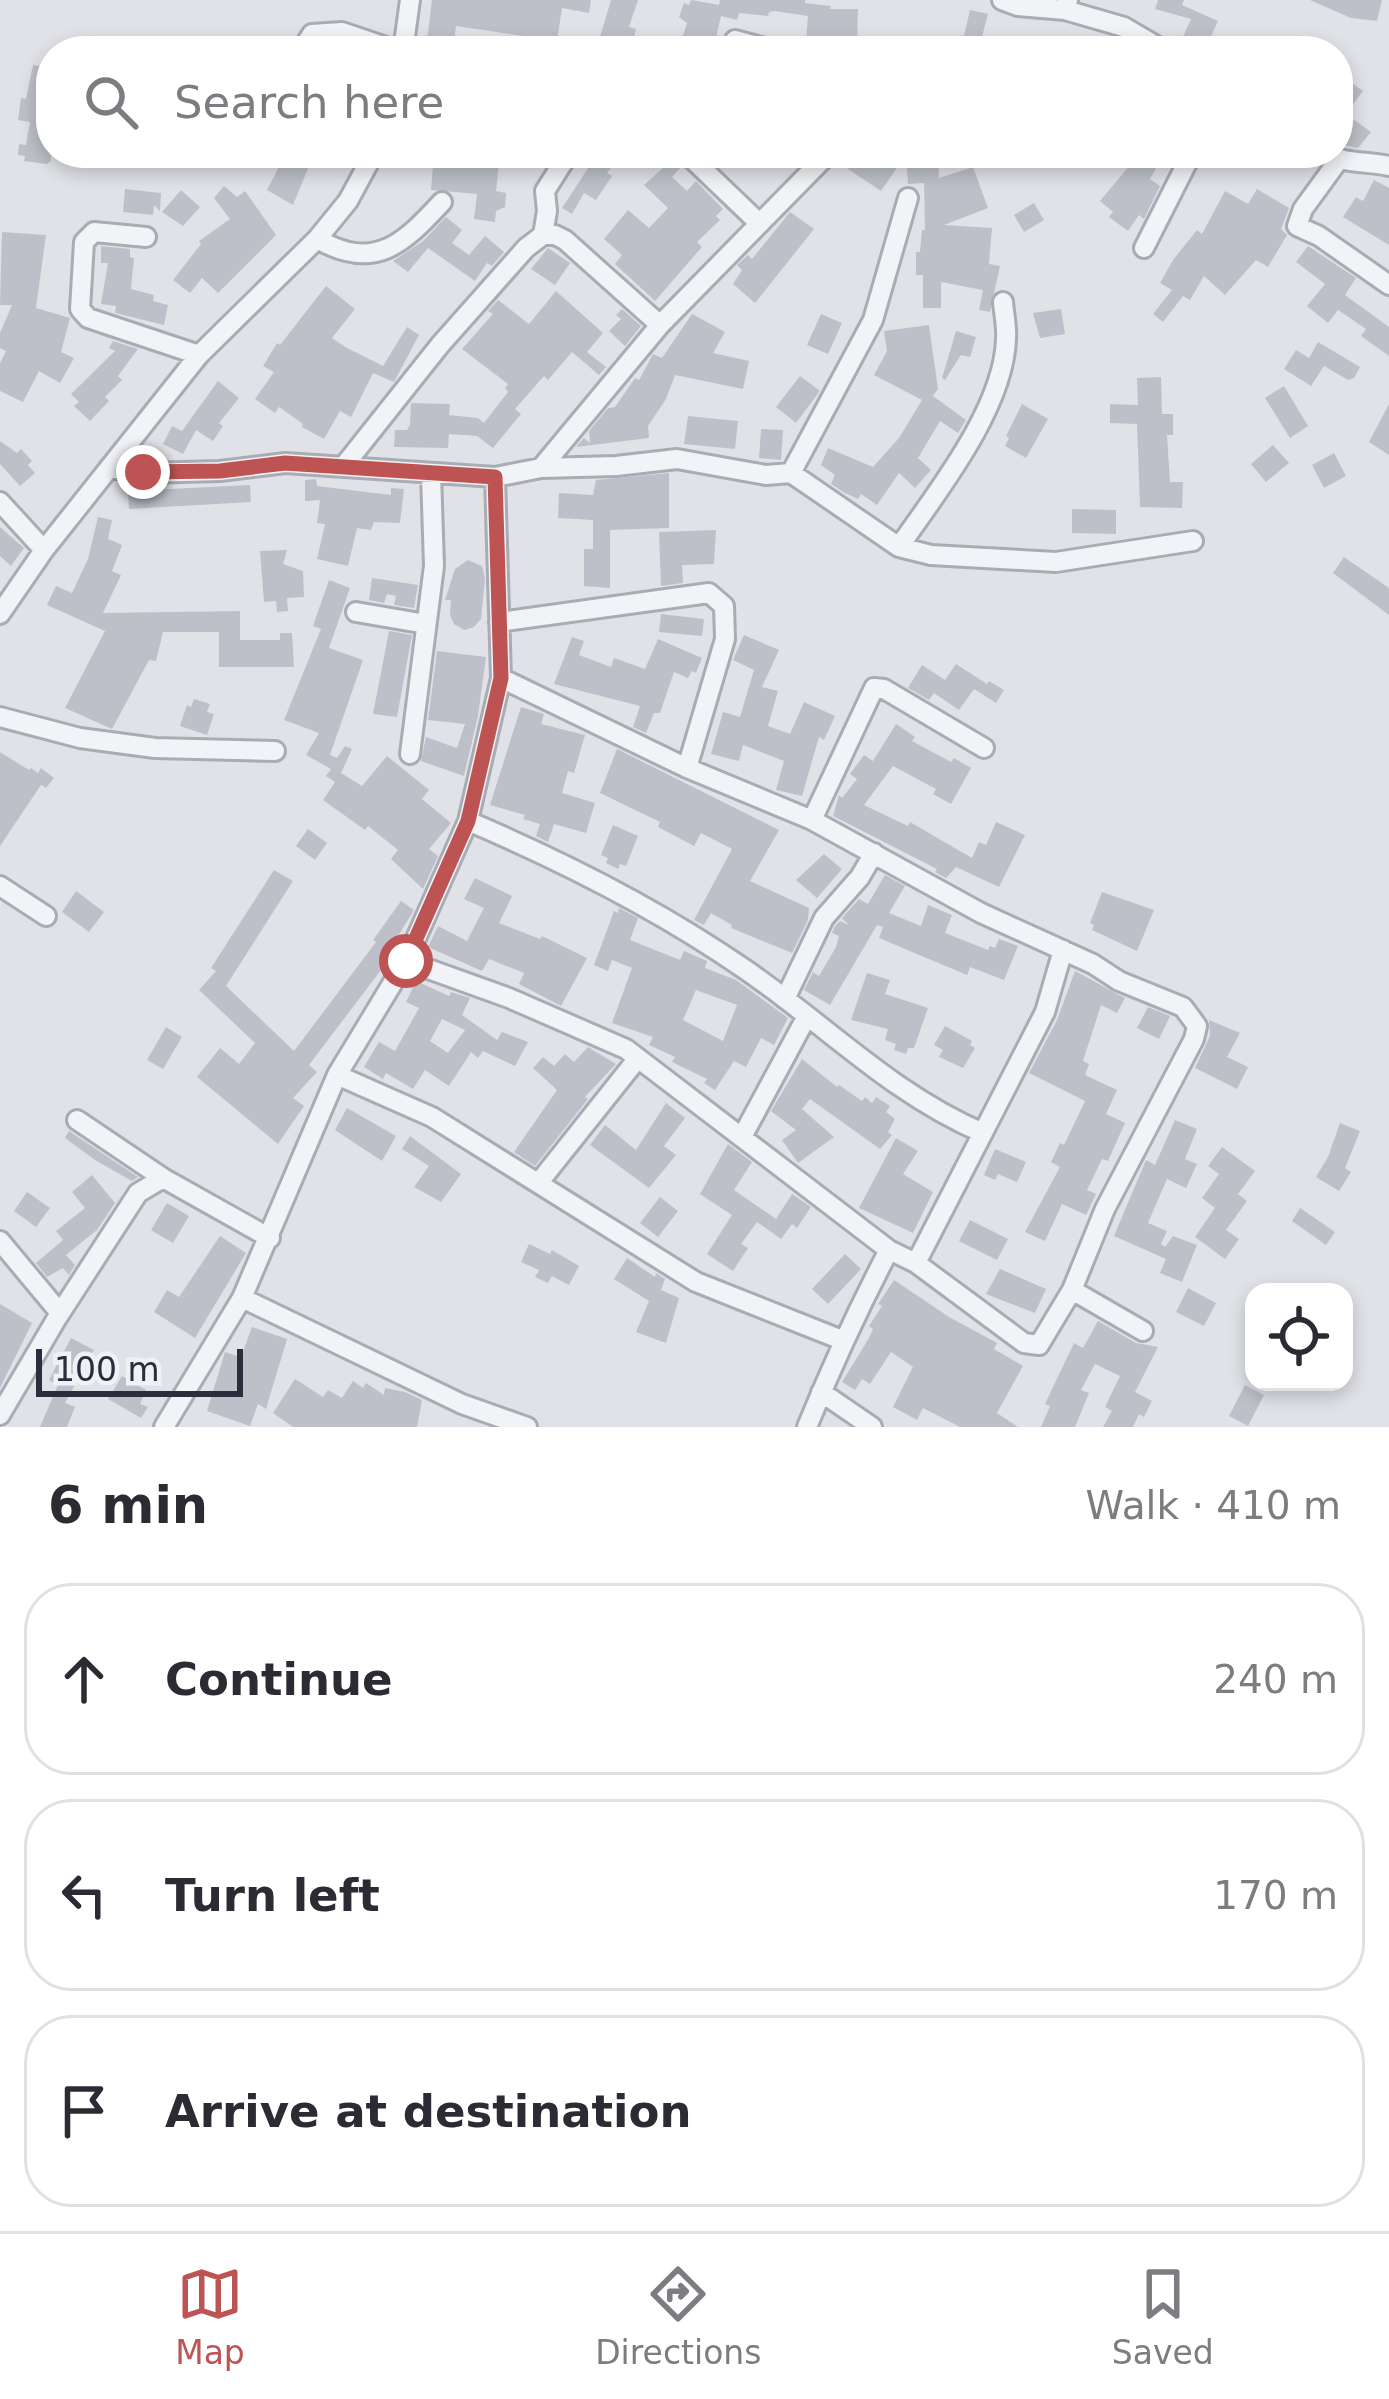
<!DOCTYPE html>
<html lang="en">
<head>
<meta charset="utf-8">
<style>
	:root { --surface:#fff; --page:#f7f7f7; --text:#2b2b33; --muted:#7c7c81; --line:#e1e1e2; --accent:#be5354 }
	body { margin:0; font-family:"DejaVu Sans",sans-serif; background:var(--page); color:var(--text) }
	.controls { position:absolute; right:36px; bottom:36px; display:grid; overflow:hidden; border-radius:24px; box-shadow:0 6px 18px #0003 }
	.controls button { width:108px; height:108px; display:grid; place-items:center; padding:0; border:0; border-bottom:3px solid var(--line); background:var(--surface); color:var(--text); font:60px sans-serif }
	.scale { position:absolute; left:36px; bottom:30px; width:207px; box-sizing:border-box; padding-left:12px; border:6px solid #2a2e3c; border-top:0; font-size:33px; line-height:42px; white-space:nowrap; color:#2a2e3c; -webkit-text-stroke:9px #eff1f5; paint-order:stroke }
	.stop { position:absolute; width:36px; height:36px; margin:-27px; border:9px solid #be5354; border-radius:50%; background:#fff }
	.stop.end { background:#be5354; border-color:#fff; box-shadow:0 3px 12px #0008 }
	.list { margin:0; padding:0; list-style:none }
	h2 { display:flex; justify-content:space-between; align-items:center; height:156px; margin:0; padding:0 48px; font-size:51px }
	h2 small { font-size:39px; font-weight:400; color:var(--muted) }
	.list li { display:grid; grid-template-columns:78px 1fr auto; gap:36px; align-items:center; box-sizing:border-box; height:192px; margin:0 24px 24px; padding:0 24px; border:3px solid var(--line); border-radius:48px }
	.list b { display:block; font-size:45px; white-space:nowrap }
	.list em { font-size:39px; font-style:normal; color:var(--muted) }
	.icon { flex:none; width:66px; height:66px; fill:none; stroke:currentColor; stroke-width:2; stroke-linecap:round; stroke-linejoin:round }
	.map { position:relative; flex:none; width:1389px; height:1427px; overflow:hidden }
	.search { position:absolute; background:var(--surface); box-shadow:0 6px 18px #0003; left:36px; right:36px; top:36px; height:132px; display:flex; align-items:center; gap:30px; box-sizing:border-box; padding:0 42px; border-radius:48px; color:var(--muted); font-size:45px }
	.sheet { height:804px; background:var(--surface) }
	nav { display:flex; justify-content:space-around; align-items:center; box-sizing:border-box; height:168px; border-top:3px solid var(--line); background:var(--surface); font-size:33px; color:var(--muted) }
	nav a { display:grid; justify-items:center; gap:6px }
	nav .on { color:var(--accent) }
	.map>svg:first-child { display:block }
	.building { fill:#bec0c9; fill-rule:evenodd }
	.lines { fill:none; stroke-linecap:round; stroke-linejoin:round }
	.minor-casing { stroke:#a9acb4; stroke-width:24 }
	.minor { stroke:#f2f3f6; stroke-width:18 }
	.route { stroke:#be5354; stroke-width:15 }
</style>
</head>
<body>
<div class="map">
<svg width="1389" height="1427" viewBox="0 0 1389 1427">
	<rect width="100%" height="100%" fill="#e0e2e7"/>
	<path class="building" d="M432,0H591L589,13L562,8L557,41L456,26L453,51L426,48Z
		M611,0H638L629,27L636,29L631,51H596Z
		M691,0L719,5L720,0H805V3L831,6L830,9H858L857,46L806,42L808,16L775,11L769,12L768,16L739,13L737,20L721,16L713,51H678L687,23L679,17L684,3L689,5Z
		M1158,0H1184L1182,5L1218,21L1205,50L1182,39L1191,19L1155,9Z
		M1310,0H1382L1377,21L1351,18Z
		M970,10L988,14L979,48L962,44Z
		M33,65L51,68V161L47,164L24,161L25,156L18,155L19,144L26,145L30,122L18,120L21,98L26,99Z
		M1338,73L1363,91L1346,114L1371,132L1358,148L1338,144Z
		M434,153H500L496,191L506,193L505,207L496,211L495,222L474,219L477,194L431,190Z
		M598,153H610L618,159L607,173L612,176L596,200L584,193L572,214L562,208Z
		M859,153H938L939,178L973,167L988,208L944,225L992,228L989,264L1000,266L990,312L979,310L983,290L941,282V308H923V275H916V252H920L922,230H925L924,183L908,184L906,155L881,191L848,169Z
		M1140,153H1165L1150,179L1160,186L1144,219L1139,215L1128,231L1109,217L1113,212L1100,201Z
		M285,155L309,166L293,205L267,190Z
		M674,158L681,167L672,177L687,191L696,181L723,209L716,216L720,220L697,242L702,247L655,301L615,264L622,255L604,239L628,210L649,228L668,208L644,185Z
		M1374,180L1389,188V245L1343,217L1356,197L1363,201Z
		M224,186L237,197L245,191L276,235L218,293L202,278L190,293L173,280L201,244L199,241L230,219L214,198Z
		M125,189L161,193L160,211L154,205L153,215L123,212Z
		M1257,189L1289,208L1281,229L1287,235L1268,267L1256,260L1225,295L1204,276L1190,300L1183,296L1163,322L1153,314L1172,290L1160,283L1173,260L1197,230L1202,234L1225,191L1248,204Z
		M181,190L200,207L183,226L162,212Z
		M1034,203L1044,220L1024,232L1014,215Z
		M790,212L814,229L755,303L733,284L742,270L737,265L748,255L752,259Z
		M446,217L462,230L452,243L469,255L485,236L504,252L492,266L487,263L475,281L428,248L408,272L393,261L423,241Z
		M2,232L46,235L36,308L70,318L61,352L74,358L60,383L39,371L23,402L0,391V363L6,351L0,348V333L12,305H0Z
		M101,246L130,249V257L134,258L131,289L154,295L153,301L168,305L164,325L115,313L116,306L101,304L108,263H101Z
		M1308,246L1356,278L1345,295L1389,327V356L1361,336L1366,329L1338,310L1328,323L1307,306L1325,284L1296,262Z
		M548,248L570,263L555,285L531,269Z
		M326,286L355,309L332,338L347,348L383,366L407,327L419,335L394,382L373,373L351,417L340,411L324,439L302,427L303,424L279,407L275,413L255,399L274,372L263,366L277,343L280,345Z
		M556,291L603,333L587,352L606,367L599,375L572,352L548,380L544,376L515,409L521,414L493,448L477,436L449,434L448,448L394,447L395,430H407L410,425L411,403L450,404L449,415L478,418L484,423L508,392L505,388L508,384L462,349L493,314L488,311L498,300L529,324Z
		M622,309L641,326L625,346L609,331L621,319L616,315Z
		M1061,309L1065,334L1040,338L1033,313Z
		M692,314L725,332L713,353L749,361L743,389L675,375L666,399L648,426L649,438L576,447L584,438L590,443L589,431L608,408L615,407L635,378L639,380L653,354L662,358Z
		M821,314L842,323L828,354L807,345Z
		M929,325L938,389L933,396L966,420L958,433L940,421L918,458L931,470L915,488L899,473L877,505L861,494L858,499L845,493L831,484L835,475L821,465L828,448L873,467L899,438L922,400L874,375L887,351L884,331Z
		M956,331L976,337L970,357L961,355L945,380L942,378Z
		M113,341L138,349L118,376L122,380L105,397L109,401L90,421L74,406L79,402L71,394L115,351L109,348Z
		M1318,342L1360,367L1354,378L1348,380L1324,366L1311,386L1284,369L1296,350L1309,358Z
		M800,376L820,391L796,423L776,407Z
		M1161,377L1162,414H1173V435H1167L1170,482H1183L1182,508L1140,507L1137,424L1110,423V404L1138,405L1137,378Z
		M218,381L239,398L219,423L223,426L213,441L196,430L183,454L163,444L172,426L182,431Z
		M1284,386L1308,426L1290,438L1265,398Z
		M1022,404L1048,419L1026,458L1005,446L1009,438L1006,436Z
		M1389,404V455L1369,442Z
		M688,416L738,421L735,449L684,444Z
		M761,429L783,430L781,460L759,458Z
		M0,441L17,453L21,449L32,461L28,465L35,473L20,486L0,464Z
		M1273,445L1289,463L1266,482L1251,464Z
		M1334,453L1346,476L1324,488L1312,465Z
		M669,473V528L610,530V588L584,586V549H593V520L558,518L559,493L593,495L596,480Z
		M316,479L317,486L391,495V488L404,489L400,523L374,522L371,530L357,528L348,566L317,559L325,524L317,523L320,500L305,501V480Z
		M250,485L251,502L129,509L128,491Z
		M1072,509L1116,510V534L1072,533Z
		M98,517L112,520L108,539L122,545L112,571L121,575L103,613L240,611V640H280V633H292L294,667H219V632H163L156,661L149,660L112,729L65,708L105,631L47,605L56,586L72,593L88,559Z
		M0,527L24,548L11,566L0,556Z
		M716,530L714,564L682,565L683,583L661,586L659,532Z
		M287,550L283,564L303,571L304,597L287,598L288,611L277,612L276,601L264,602L260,551Z
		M1344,557L1389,588V615L1333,573Z
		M468,560L482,566L485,579L481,619L474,627L464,630L454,624L450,615L451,600H445L455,569Z
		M372,578L418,585L414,608L394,605L396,596L387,594L384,603L369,600Z
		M329,580L350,588L329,648L363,660L330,755L337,758L345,746L352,749L341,773L362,786L387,756L429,790L422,799L451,823L429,849L438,856L423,889L391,859L398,850L368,826L365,830L323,800L335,782L326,776L331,769L306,755L319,733L284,720L321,629L313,626Z
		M661,614L704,619L702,636L659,632Z
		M389,631L412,635L397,717L373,714Z
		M744,635L779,650L762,687L778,691L768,726L790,734L804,702L835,716L824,740L819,737L802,796L776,790L784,761L743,745L739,761L711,754L723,712L740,717L754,670L733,660Z
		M572,637L584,641L579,655L611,667L614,658L645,669L658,639L702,658L696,673L692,671L688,678L674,672L660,713H654L646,733L633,727L640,706L554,684Z
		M437,651L486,657L478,716L464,776L421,761L426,737L457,748L465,724L428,720Z
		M956,664L987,684L989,681L1004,690L996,703L974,689L959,710L934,693L929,700L908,688L922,665L945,680Z
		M194,699L210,704L207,712L214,714L207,735L180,726L187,705L191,707Z
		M521,707L544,714L541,724L585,735L574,773L568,771L562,793L595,803L586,833L554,824L548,842L536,836L540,824L523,819L525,815L490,805Z
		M896,724L915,737L912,741L951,762L954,758L971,768L951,804L933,794L936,789L893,766L864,805L908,826L910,822L972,858L979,842L986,845L996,822L1025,835L999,887L956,867L946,878L935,872L937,869L833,816L839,795L842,798L857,779L850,774L864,755L873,761Z
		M617,749L779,830L750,881L809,908L808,920L792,953L731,928L732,925L711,913L704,925L694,920L732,849L701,833L694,846L658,827L660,822L600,793Z
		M0,752L29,770L31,768L38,773L41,768L54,778L46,788L41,785L0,846Z
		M613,825L638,836L626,866L620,864L618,869L606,863L608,858L601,855Z
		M308,829L327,843L315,860L296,846Z
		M824,854L842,869L817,898L796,880Z
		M274,870L293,881L226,986L294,1051L376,942L373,940L401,901L414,910L384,959L387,962L309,1065L317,1072L293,1098L304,1106L278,1144L197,1077L220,1048L239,1064L255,1043L199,990L216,971L211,968Z
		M885,875L905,886L889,913L921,926L928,905L952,915L945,933L988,950L990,946L995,948L999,939L1018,946L1004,980L970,967L967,975L879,938L883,927L877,925L830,1005L804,990L813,972L819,976L836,947L839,936L832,933L835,926L840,921L849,925L842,918L859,899L868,904Z
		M475,878L512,896L499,923L540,939L542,936L587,958L561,1006L519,984L524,973L489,959L482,971L428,947L438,926L467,941L484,908L464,899Z
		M76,891L104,912L89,932L62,912Z
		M1102,892L1154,910L1137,951L1092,930L1094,925L1090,923Z
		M619,908L638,918L630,940L680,960L684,951L707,961L705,968L736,980L788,1018L774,1045L761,1038L746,1067L734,1061L715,1090L704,1083L707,1079L672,1062L675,1057L649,1045L653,1037L612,1023L632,968L612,960L608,971L594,965L614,911L618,913ZM696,990L737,1005L723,1041L683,1020Z
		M1075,971L1125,998L1117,1013L1101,1005L1083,1061L1089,1064L1085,1075L1117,1090L1106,1114L1125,1123L1108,1161L1102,1159L1087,1190L1096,1194L1086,1215L1062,1204L1045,1241L1025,1232L1060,1167L1051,1162L1060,1143L1064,1145L1085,1101L1029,1073L1057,1020Z
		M867,973L890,980L885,994L928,1008L914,1048H908L906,1054L894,1050L896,1044L885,1040L888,1029L851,1020Z
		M416,981L449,996L451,992L470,998L462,1015L497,1040L502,1032L528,1042L515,1066L483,1051L478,1058L471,1052L449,1086L425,1070L413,1089L386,1073L383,1079L364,1067L379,1042L395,1051L419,1008L406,1002ZM442,1019L465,1030L448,1053L430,1041Z
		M1148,1007L1170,1016L1159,1039L1137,1028Z
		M1209,1020L1240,1033L1227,1057L1248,1067L1237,1089L1195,1068L1210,1036Z
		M945,1026L972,1041L970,1045L975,1048L963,1068L939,1057L943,1050L934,1045Z
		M166,1027L182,1037L163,1069L147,1060Z
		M588,1047L616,1064L585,1097L588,1099L535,1166L514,1152L557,1090L533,1068L543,1057L554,1066L565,1054L574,1062Z
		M802,1059L837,1087L839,1085L862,1101L865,1097L872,1103L876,1097L890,1106L886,1112L895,1119L888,1132L892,1135L880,1149L810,1099L802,1109L834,1137L798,1163L782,1140L796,1130L771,1111Z
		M666,1103L685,1118L664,1146L676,1155L649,1188L590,1145L605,1125L636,1150Z
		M347,1108L396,1136L382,1161L335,1130Z
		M1175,1120L1197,1129L1185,1159L1197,1164L1186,1188L1167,1179L1148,1223L1167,1231L1161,1244L1165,1247L1173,1236L1197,1245L1182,1282L1160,1273L1166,1259L1114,1236L1146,1160L1155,1165Z
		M1340,1123L1360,1131L1345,1168L1351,1172L1339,1191L1316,1177L1328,1157Z
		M69,1131L138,1177L132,1181L95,1160L65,1138Z
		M410,1136L461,1174L441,1202L414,1187L429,1166L402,1149Z
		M896,1138L918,1151L903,1174L933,1192L913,1233L859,1208Z
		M728,1144L752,1162L734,1190L776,1219L792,1194L811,1207L797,1228L792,1224L781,1239L757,1222L741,1244L748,1248L733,1271L707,1254L732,1215L700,1194Z
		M1222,1147L1255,1171L1238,1194L1247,1201L1226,1230L1239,1239L1225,1259L1195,1237L1215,1208L1202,1198L1219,1174L1208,1166Z
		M995,1149L1026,1162L1017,1182L998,1174L995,1180L984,1175Z
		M92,1175L115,1203L97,1230L66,1255L75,1265L69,1275L63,1268L47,1277L36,1263L63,1240L56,1231L85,1208L72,1192Z
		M27,1192L50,1208L36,1227L14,1211Z
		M660,1197L678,1211L658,1237L640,1223Z
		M167,1203L189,1216L173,1243L151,1230Z
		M1300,1208L1335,1232L1326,1245L1292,1221Z
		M970,1220L1008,1239L997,1260L959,1241Z
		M220,1236L246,1253L195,1338L154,1312L167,1290L179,1297Z
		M529,1244L550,1254L552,1250L579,1266L569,1285L552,1276L548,1283L535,1277L539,1270L521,1262Z
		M845,1254L861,1269L828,1304L812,1289Z
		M627,1258L655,1277L656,1273L665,1279L661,1290L679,1298L666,1343L636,1332L649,1301L614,1279Z
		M1000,1269L1046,1289L1035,1313L986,1294Z
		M894,1280L949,1317L997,1343L994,1349L1023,1366L997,1413L1018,1427H960L923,1408L917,1420L893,1407L913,1367L891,1352L870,1384L862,1379L855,1390L842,1382L869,1338L873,1329L869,1326L882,1306L878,1304Z
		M1188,1288L1216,1303L1204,1326L1176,1312Z
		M0,1304L32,1323L0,1388Z
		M1098,1321L1136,1343L1158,1347L1135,1392L1152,1401L1144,1417L1139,1414L1133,1427H1103L1112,1411L1105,1407L1120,1376L1095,1364L1081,1390L1089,1393L1075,1427H1041L1050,1406L1045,1404L1074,1343L1083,1348Z
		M252,1327L287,1339L266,1409L258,1404L250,1426L207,1411L225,1352L241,1357Z
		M71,1338L94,1350L65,1403L75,1407L67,1427H40L58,1385L49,1380Z
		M122,1376L146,1390L140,1404L148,1407L141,1418L108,1399Z
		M295,1379L323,1397L328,1390L342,1398L353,1381L363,1388L366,1383L384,1395L385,1388L405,1392L422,1400L417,1427H293L273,1413Z
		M1245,1385L1264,1395L1248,1426L1229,1416Z"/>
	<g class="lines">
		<g class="minor-casing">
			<path id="minor" d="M1002,0L1018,6L1065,10L1068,0
				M1065,10L1124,27L1165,51
				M735,40L776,51
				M301,51L312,34L342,32L398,51
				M403,51L410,0
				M686,153L759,223
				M1326,153C1343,164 1368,161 1389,166
				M1338,161L1303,209L1297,226L1319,236L1389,285
				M543,235H555L565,240L660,325
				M146,237L94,232L84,242L80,309L88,318L199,355
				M317,239C375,272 403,244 442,202
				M1144,248L1192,153
				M343,467L440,345L526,248L543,235L547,211L545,191L569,153
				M109,468L143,473L220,471L285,463L495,477L541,468L616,466L677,459L766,475L791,473L899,547L931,555L1056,562L1193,541
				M541,468L660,325L829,153
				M791,473L873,320L908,198
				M0,502L44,550
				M899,547C937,492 1004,408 1006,339C1007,327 1004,314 1003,302
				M356,612L426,624
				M0,614L44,550L199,355L317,239L348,201L374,153
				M499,622L709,593L724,606L725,639L687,768
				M0,717L80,738L155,748L275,751
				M410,754L434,566L431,473
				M812,820L874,688L884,689L984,748
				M468,821C564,862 656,908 743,968C824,1023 891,1094 983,1133
				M0,886L46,916
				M406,961L509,998L626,1049L889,1250L916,1263L1024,1343L1039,1345L1072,1290L1105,1209L1194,1039L1197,1026L1183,1007L1119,981L1093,964L981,913L812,820L687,768L501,678
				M785,999L824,918L860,877L874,853
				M337,1075L432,1117L696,1282L842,1340
				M77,1120L163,1178
				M742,1137L807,1016
				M540,1181L638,1058
				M0,1241L60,1313
				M916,1263L1045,1012L1063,950
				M1072,1290L1143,1331
				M242,1298L462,1404L527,1427
				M821,1392L872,1427
				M0,1415L57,1318L138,1193L163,1178L270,1238
				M164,1427L242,1298L337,1075L406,961L468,821L501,678L495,477
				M807,1427C832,1366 858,1309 889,1250"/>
		</g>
		<use href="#minor" class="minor"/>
	</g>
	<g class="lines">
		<path class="route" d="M143,472L220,471L285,463L495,477L501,678L468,821L406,961"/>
	</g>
</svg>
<div class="controls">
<button><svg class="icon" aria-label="locate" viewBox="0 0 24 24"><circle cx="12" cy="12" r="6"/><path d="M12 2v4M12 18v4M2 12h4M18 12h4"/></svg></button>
</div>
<div class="scale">100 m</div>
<div class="stop" style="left:406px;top:961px"></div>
<div class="stop end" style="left:143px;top:472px"></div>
<div class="search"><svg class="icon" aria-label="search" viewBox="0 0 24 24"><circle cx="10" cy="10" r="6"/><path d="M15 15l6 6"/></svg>Search here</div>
</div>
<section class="sheet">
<h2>6 min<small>Walk · 410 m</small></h2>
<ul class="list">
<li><svg class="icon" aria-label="ahead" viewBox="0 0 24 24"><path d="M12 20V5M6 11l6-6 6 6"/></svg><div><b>Continue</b></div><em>240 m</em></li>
<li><svg class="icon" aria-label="left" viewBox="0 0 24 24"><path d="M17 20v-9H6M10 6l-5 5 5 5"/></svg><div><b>Turn left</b></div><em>170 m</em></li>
<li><svg class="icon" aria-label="arrive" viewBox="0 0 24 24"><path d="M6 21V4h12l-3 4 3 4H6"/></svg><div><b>Arrive at destination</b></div></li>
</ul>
</section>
<nav>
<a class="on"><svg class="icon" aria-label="map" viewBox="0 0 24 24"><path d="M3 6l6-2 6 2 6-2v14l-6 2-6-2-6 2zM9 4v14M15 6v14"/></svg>Map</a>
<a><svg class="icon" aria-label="directions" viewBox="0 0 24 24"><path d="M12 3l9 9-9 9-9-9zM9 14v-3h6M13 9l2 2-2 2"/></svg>Directions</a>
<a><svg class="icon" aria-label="saved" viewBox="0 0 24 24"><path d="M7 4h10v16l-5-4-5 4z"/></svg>Saved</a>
</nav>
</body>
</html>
